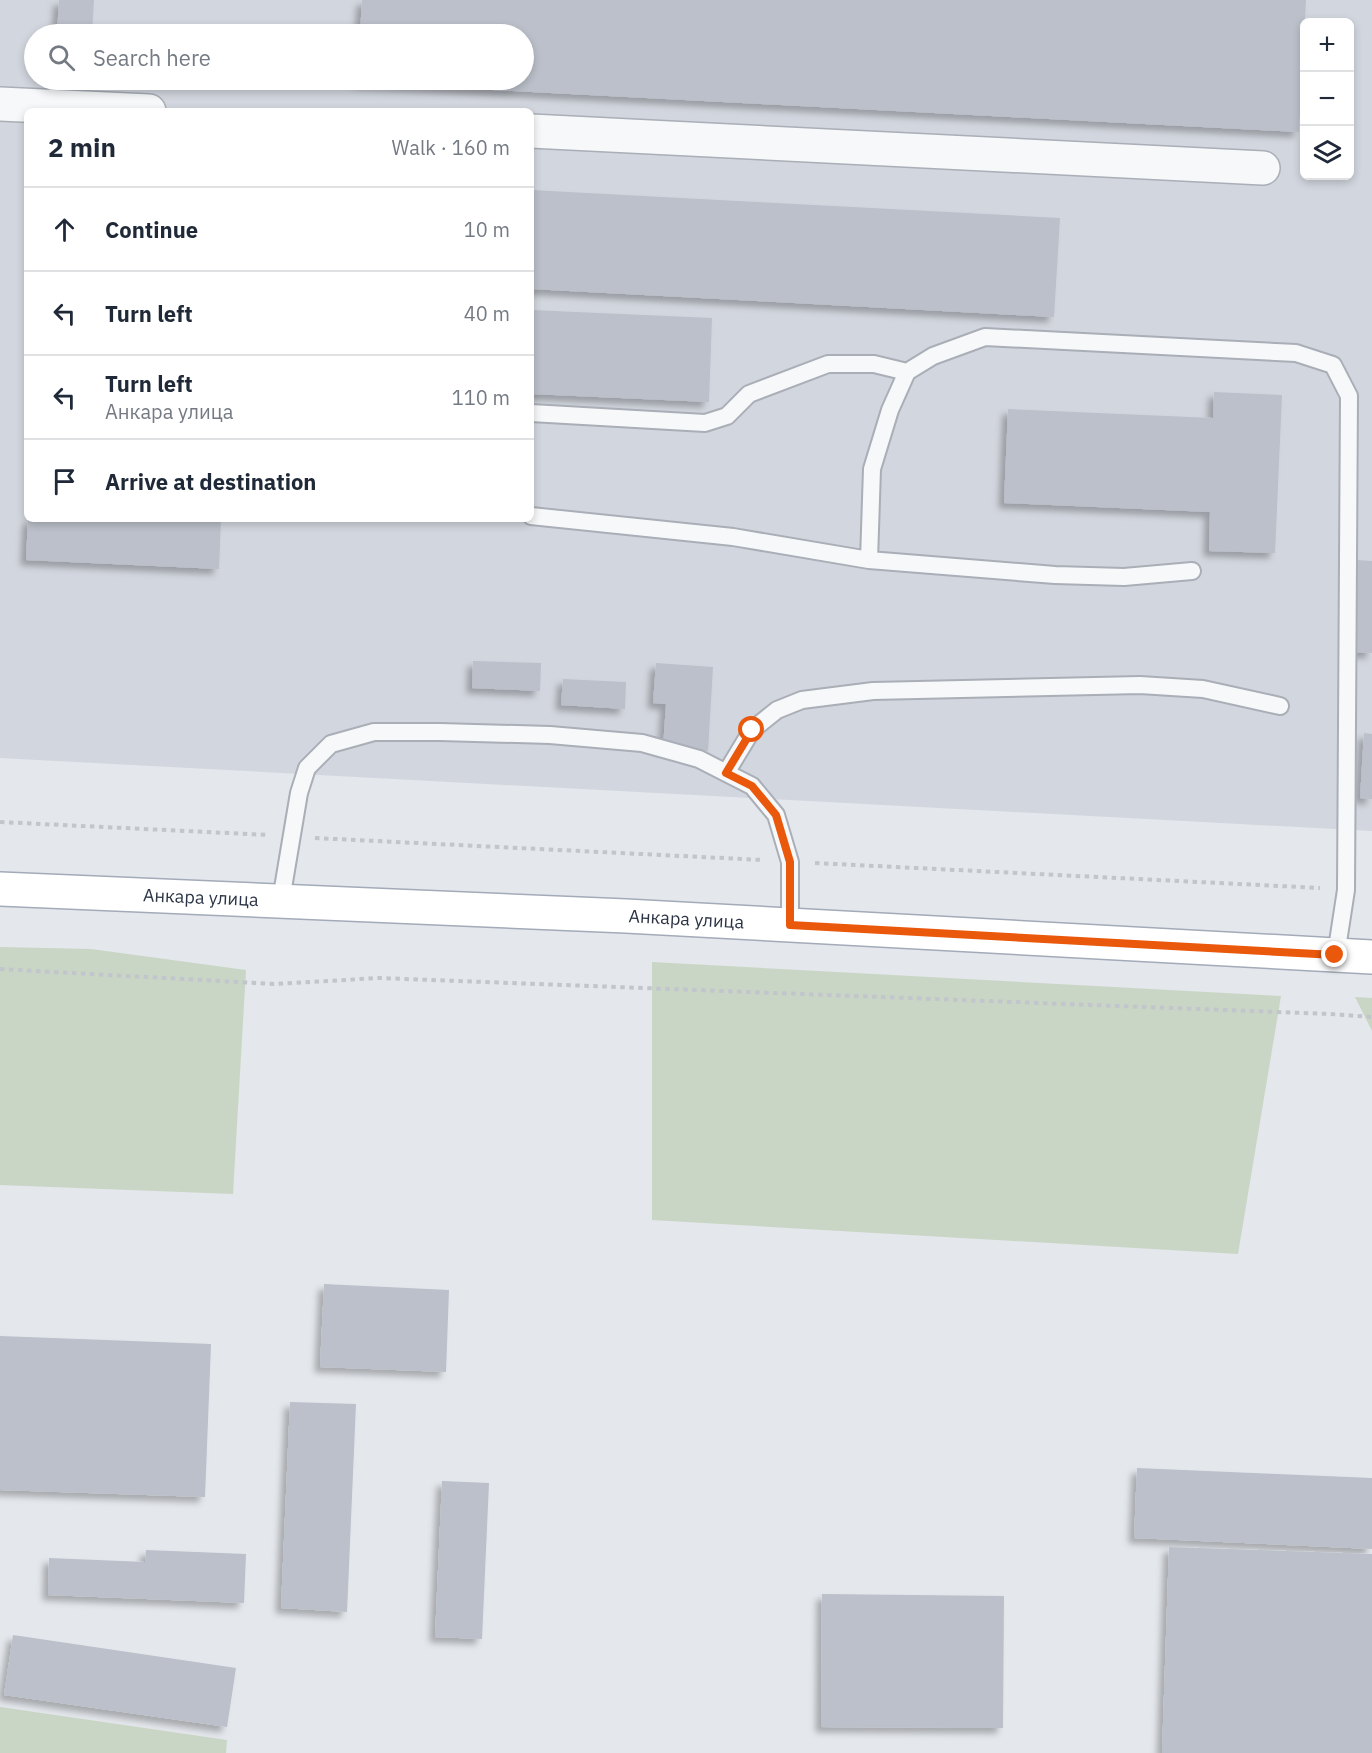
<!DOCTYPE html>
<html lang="en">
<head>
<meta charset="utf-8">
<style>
	:root { --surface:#fff; --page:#f2f2f3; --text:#1f2937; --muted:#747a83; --line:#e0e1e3 }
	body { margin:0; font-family:"IBM Plex Sans",sans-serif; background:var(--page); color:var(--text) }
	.controls { position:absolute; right:18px; top:18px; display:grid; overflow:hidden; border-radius:9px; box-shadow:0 3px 9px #0003 }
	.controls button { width:54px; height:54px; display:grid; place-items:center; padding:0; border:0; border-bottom:2px solid var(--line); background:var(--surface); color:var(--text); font:30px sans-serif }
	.stop { position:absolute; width:18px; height:18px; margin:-14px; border:4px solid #ea580c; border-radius:50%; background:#fff }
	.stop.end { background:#ea580c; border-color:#fff; box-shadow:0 2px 6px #0008 }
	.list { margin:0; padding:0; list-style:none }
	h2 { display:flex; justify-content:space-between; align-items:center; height:78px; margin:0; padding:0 24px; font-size:26px }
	h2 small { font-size:20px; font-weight:400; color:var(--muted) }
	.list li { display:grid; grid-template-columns:39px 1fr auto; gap:18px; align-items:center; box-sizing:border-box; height:84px; padding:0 24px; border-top:2px solid var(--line) }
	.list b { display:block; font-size:22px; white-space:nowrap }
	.list p { margin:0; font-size:20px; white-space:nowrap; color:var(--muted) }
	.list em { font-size:20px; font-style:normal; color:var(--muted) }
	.icon { flex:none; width:33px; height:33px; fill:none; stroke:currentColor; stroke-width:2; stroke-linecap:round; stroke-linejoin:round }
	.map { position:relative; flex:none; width:1372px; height:1753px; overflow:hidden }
	.search { position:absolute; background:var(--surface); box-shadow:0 3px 9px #0003; left:24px; top:24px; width:510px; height:66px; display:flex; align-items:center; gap:15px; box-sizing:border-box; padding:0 21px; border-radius:33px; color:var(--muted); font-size:22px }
	.panel { position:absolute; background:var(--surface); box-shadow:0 3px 9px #0003; left:24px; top:108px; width:510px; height:414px; border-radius:9px }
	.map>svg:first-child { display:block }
	.built { fill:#d2d6de; fill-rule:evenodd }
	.green { fill:#c9d6c5 }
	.building { fill:#bbc0ca; filter:url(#shadow) }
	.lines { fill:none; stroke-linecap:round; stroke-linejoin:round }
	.service-casing { stroke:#a9aeb7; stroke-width:20 }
	.minor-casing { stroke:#a9aeb7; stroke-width:36 }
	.primary-casing { stroke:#a3abb8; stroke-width:36 }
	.path { stroke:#c2c5cb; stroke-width:4; stroke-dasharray:4.5 4.5; stroke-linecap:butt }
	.service { stroke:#f7f8fa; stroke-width:16 }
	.minor { stroke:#f7f8fa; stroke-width:33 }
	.primary { stroke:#fff; stroke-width:33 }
	.route { stroke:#ea580c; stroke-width:8 }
	.labels { text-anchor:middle; stroke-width:4.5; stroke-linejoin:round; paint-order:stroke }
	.street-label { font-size:18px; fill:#2b3445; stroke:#f4f6f9 }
</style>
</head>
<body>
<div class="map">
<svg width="1372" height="1753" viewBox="0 0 1372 1753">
	<defs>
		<filter id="shadow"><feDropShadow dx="-5.5" dy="5.5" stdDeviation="3" flood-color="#0004"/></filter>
	</defs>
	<rect width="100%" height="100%" fill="#e4e7ec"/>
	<path class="built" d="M0,0H1372V831L0,758ZM1304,22H1350V176H1304ZM34,34H524V80H34ZM27,111H531V519H27Z"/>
	<path class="green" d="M0,947L91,949L246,970L233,1194L0,1185Z
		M652,962L1281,996L1238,1254L652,1220Z
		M1355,997L1372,998V1031Z
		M0,1707L227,1740L226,1753H0Z"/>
	<path class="building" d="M59,0H94L92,34H57Z
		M362,0H1306L1299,132L358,83V80H524V34H360Z
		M54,80H90L89,91L54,90Z
		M531,190L1060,218L1054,317L531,289Z
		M531,310L712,318L709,402L531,394Z
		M1214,392L1282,395L1275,553L1209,551L1210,512L1004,503L1008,409L1213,418Z
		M28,519H221L219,569L26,560Z
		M1356,560L1372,561V653L1352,652Z
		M473,661L541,663L540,691L472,688Z
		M656,663L713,667L708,751L663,748L666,704L653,703Z
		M563,679L626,682L625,709L561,705Z
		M1364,733L1372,734V799L1360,798Z
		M324,1284L449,1290L446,1372L320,1367Z
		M0,1336L211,1344L205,1497L0,1490Z
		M290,1402L356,1404L347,1612L281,1608Z
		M1137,1468L1372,1478V1549L1134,1538Z
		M442,1481L489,1483L482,1639L435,1637Z
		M1169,1547L1372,1554V1753H1162Z
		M146,1550L246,1554L244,1603L48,1595L49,1558L145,1562Z
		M822,1594L1004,1596L1003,1728L821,1727Z
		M13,1635L236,1668L227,1727L4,1695Z"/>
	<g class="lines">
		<g class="service-casing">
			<path id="service" d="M531,413L705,423L727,416L749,394L828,364H874L907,372
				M531,516L733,537L869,560L1055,575L1124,577L1192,571
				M869,560L872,469L890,410L907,372L933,356L985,337L1296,353L1333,365L1349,396L1346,890L1336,955
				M726,773L752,730L777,710L802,700L873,691L1140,685L1203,689L1280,706
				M281,900L299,793L307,768L331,744L374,732H440L550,735L642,743L699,759L752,786L776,815L790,862V925"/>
		</g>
		<g class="minor-casing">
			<path id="minor" d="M0,104L149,111
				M531,131L1263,168"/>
		</g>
		<g class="primary-casing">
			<g id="primary">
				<path id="s1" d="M0,889L626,916L1372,957"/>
			</g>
		</g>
		<path class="path" d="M0,822L269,835
			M315,838L763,860
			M815,863L1320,888
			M0,969L274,984L379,978L1330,1014L1372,1017"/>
		<use href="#service" class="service"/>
		<use href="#minor" class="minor"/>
		<use href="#primary" class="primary"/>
	</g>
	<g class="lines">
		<path class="route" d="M752,730L726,773L752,786L776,815L790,862V925L1335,955"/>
	</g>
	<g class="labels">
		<g class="street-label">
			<text dy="6" stroke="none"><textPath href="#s1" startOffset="201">Анкара улица</textPath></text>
			<text dy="6" stroke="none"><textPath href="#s1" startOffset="687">Анкара улица</textPath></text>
		</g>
	</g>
</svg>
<div class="controls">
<button>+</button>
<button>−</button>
<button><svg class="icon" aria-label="layers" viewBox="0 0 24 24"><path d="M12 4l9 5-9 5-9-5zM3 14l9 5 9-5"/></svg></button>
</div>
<div class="stop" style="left:752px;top:730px"></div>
<div class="stop end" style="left:1335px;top:955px"></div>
<div class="search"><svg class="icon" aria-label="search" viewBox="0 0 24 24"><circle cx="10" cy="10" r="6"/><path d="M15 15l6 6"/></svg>Search here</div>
<section class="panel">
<h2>2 min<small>Walk · 160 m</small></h2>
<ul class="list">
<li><svg class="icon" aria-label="ahead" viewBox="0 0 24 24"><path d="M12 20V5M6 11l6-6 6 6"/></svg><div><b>Continue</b></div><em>10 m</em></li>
<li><svg class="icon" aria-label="left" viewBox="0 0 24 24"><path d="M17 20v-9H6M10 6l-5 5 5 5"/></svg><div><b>Turn left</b></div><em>40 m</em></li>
<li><svg class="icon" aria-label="left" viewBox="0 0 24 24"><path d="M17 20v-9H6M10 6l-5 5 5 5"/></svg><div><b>Turn left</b><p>Анкара улица</p></div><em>110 m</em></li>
<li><svg class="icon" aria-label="arrive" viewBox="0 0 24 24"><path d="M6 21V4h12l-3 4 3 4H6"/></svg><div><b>Arrive at destination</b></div></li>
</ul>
</section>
</div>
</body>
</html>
